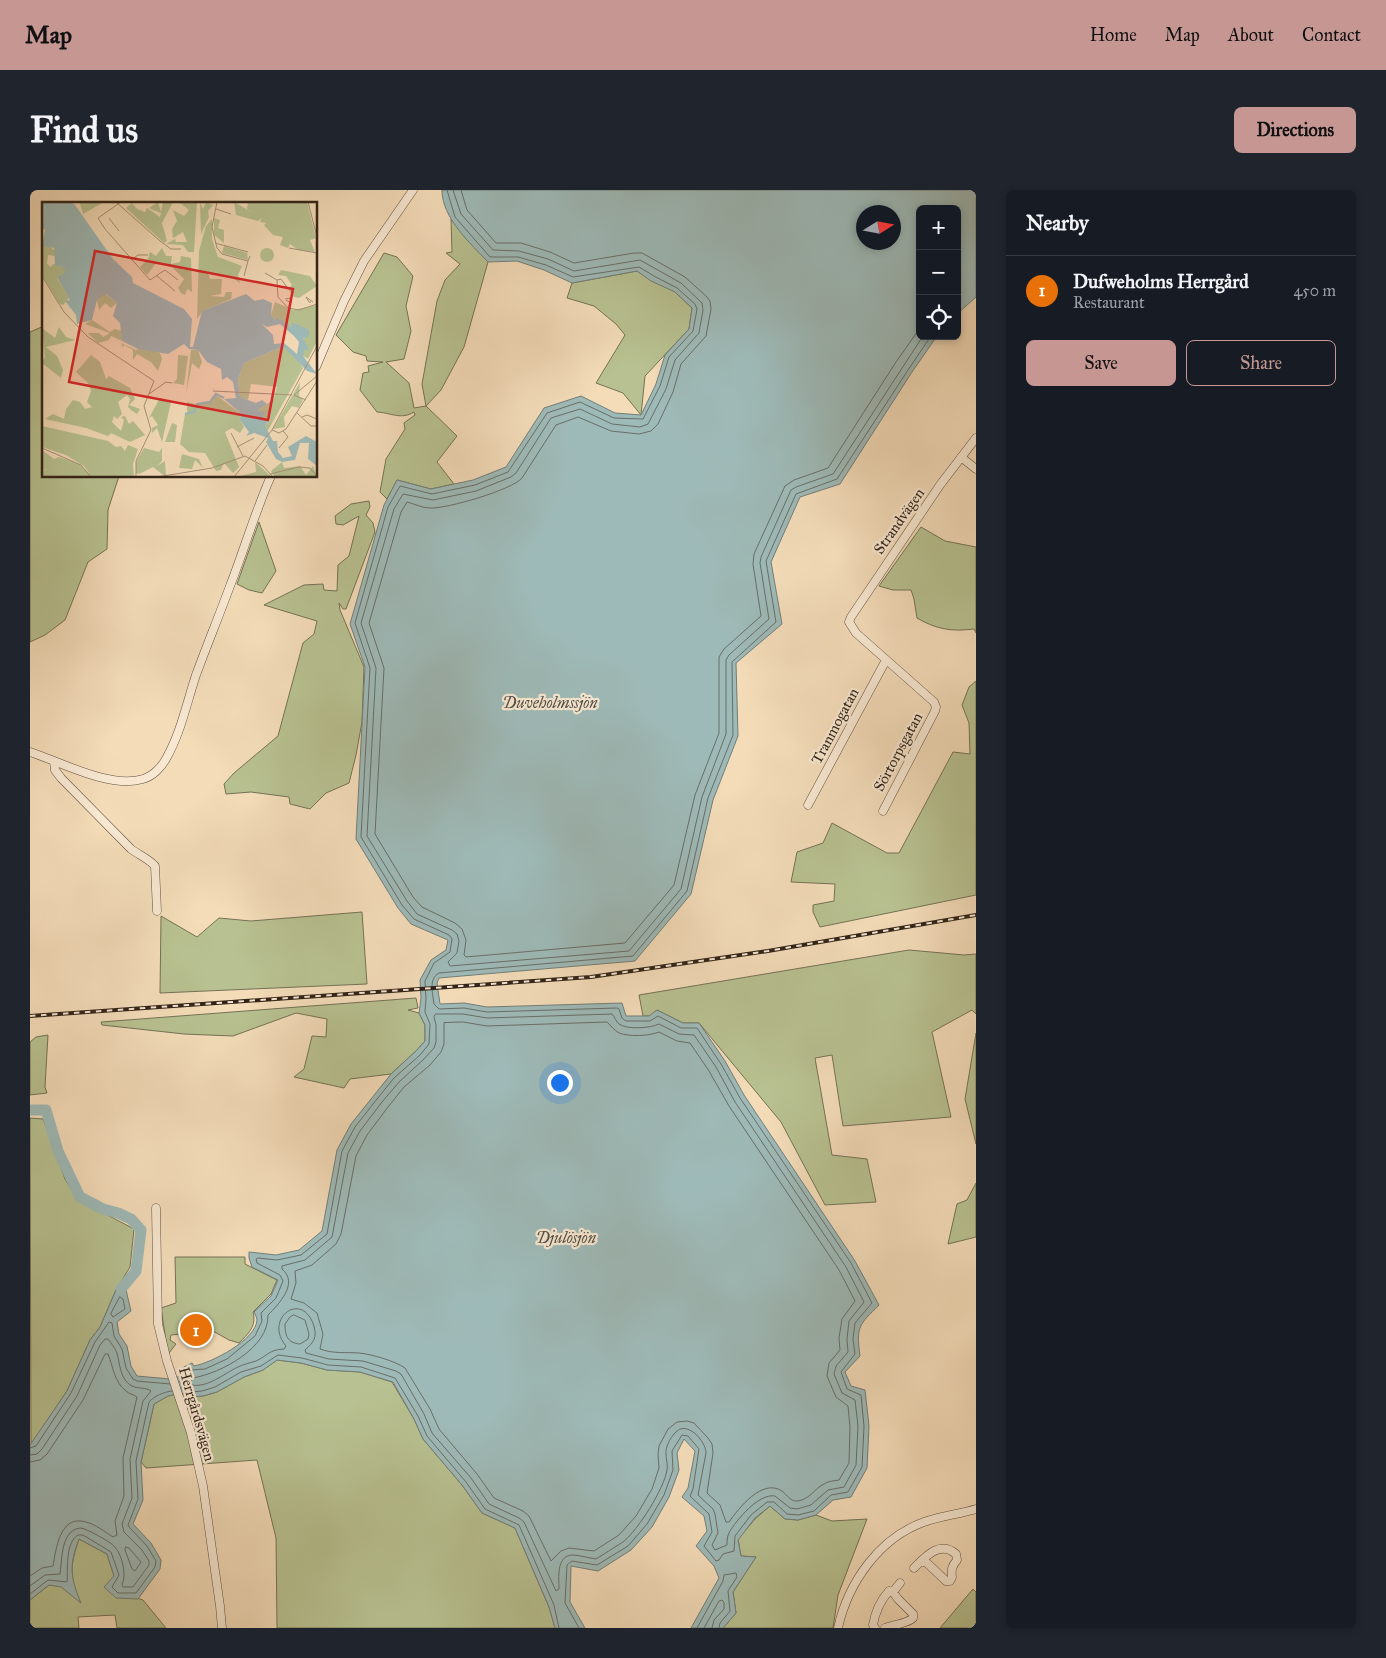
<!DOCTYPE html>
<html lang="en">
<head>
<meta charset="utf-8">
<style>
	:root { --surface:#171b24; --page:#20242c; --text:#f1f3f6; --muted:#9ea1a6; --line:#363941; --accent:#c59692 }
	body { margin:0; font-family:"IM FELL Great Primer",serif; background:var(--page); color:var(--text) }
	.controls { position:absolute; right:15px; top:15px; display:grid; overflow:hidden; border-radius:8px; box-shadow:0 2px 8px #0003 }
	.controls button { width:45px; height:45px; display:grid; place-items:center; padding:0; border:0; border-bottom:1px solid var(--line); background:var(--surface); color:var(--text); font:25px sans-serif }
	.compass { position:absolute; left:826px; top:15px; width:45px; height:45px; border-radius:50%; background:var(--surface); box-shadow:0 2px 8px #0003; rotate:79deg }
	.you { position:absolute; left:529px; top:892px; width:18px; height:18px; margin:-12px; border:4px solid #fff; border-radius:50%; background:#1a73e8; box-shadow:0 0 0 8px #1a73e833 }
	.badge { display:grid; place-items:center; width:32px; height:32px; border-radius:50%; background:var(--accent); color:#fff; font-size:16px; font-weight:700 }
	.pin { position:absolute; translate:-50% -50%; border:2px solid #fff; box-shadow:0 1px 5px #0006 }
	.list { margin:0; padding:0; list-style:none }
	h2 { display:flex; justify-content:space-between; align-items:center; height:65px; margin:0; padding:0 20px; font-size:21px }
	h2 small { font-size:16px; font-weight:400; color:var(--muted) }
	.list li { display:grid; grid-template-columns:32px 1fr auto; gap:15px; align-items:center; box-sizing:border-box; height:70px; padding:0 20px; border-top:1px solid var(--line) }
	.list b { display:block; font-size:19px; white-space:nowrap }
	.list p { margin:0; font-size:16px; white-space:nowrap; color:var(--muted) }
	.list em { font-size:16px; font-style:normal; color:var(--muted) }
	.actions { display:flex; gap:10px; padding:15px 20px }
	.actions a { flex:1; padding:11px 0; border:1px solid var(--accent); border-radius:8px; text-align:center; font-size:18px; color:var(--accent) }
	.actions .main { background:var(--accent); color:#111 }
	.icon { flex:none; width:28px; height:28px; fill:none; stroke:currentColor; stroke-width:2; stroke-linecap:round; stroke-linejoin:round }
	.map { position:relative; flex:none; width:946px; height:1438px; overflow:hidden; border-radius:8px }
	header { display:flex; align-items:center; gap:30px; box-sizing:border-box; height:70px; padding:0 25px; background:var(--accent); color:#111 }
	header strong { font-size:24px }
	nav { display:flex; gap:28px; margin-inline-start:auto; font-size:18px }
	.intro { display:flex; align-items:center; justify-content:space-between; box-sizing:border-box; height:120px; padding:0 30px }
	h1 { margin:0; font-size:35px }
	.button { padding:12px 22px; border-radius:8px; background:var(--accent); color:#111; font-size:18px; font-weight:700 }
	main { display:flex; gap:30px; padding:0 30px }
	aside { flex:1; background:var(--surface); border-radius:8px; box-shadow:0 2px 8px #0003 }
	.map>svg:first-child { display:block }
	.green { fill:#b8c191; stroke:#747254 }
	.water { fill:#9ebab8; stroke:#727e78; fill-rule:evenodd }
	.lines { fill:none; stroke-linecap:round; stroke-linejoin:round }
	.shore { stroke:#686e68; stroke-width:1 }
	.river { stroke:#9ebab8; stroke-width:11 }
	.street-casing { stroke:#625140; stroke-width:9 }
	.street { stroke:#f8e8d2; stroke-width:8 }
	.rail-casing { stroke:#312318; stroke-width:4 }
	.rail { stroke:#f8e8d2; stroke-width:2; stroke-dasharray:5.5; stroke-linecap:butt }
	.labels { text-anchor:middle; stroke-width:4.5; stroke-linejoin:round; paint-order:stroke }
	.street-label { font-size:15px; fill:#312318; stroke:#f8e8d2 }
	.water-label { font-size:16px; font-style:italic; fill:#525048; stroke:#f8e8d2 }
	.inset-river { fill:none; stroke:#9ebab8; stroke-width:2.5 }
	.inset-road { fill:none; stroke:#a69279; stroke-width:1 }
	.view { fill:#d62828; fill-opacity:0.15; stroke:#d62828; stroke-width:2.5 }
	.inset-edge { fill:none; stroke:#312318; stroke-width:2.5 }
</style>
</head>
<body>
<header>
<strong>Map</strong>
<nav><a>Home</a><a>Map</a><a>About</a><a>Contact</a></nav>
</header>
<div class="intro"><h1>Find us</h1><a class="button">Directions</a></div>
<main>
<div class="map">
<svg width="946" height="1438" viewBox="0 0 946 1438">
	<rect width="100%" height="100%" fill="#f4dcb9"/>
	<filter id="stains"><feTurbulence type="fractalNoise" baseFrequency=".004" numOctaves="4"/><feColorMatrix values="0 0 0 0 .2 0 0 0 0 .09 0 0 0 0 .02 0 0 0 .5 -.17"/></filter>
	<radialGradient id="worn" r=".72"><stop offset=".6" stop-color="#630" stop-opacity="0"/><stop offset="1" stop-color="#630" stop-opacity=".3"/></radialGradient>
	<path class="green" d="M421,29L434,46L458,72L434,157L411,200L396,216L427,246L407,272L424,294L401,299L367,290L357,309L350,302L356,269L375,239L374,233L385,225L384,222C371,230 362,223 347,222L330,200L333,183L339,182L338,176L353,172L337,171L336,166L323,162L306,145L354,63L367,67L383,86L376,116L381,141L374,169L356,172L379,193L384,218L396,216L392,194L407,111L415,90L430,74L416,63L422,62Z
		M607,81L645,102L662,118L659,139L615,186L611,225L593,203L566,193L595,145L586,134L564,116L537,108L542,93Z
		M14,136V286H89L78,320L77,359L58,372L35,430L15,445L0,452V142Z
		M339,311L340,317L336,325L343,333L345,342L316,419H313L309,413L310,420L334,477L332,532L326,565L319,593L296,603L280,619L260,614L259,607L221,602L196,604L194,594L204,583L248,546L273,453L284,444L287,431L234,415L274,395L293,394L294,400L307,401L308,375L319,366L329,326L313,335L306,334L305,326L321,314Z
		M229,332L246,381L232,403L219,400L207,394Z
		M891,337L915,351L946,357V443L944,439C921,442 906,439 887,428L884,409L881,400H863L849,396Z
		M946,491V705L790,737L783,722V715L804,711L805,694L761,692L767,662L793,653L802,633L857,663H869L923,562L940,564L939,533L932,515L939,497Z
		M332,722L337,794L130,803L131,726L167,747L189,728L221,731Z
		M879,760L934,765L946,764V824L942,820L902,842L921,927L813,936L802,865L785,868L802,965L837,969L846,1012L795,1015L751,932L669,833H653L627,820L620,826H613L609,805Z
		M386,808L388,818L378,820L389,823L395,835V851L386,861L361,884L320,889L314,898L264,887L274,879L282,846L296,847L297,829L266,823L203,846L154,844L72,835L71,832Z
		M946,843V954L935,909Z
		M18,845L15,897L17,903L0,905V852L6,847Z
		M0,928L13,929L35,989L47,1009L104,1039L100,1077L86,1100L70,1137L60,1150L37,1201L1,1255Z
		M946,993V1047L918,1054L927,1014L937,1010Z
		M145,1067H215V1074L247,1090L241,1104L223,1122C227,1136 218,1144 209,1153L199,1150L174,1136L151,1144L141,1145L140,1150L146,1154L139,1163L137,1158L131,1118L146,1113Z
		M247,1170L271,1173L297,1180L330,1182L362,1192L384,1229L393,1249L432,1295L452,1323L485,1338L519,1417L525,1438H247L246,1348L227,1270L116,1278L111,1272L124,1214L138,1206L152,1203L161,1207L173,1206L187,1202L214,1187L233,1180Z
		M740,1316L755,1329L768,1330L786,1325L802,1331L837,1329L808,1405L803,1438H693L706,1423L703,1402L726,1367L711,1366L708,1349L725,1329Z
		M49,1349L77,1364L84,1386L75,1397L113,1410L136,1438H87L85,1425L48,1427L49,1438H0V1410L19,1395L31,1396L50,1412C39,1385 40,1376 49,1349Z
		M943,1399L946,1402V1438H910Z"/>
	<path class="water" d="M412,0H946V107L927,124V19H890V146H907L882,182L810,294L770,307L741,372L752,434L706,473L708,546L683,610L661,704L605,771L409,788L407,793L410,814L434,813L457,817L592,813L596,826H619L627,820L653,833H669L695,871L714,905L825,1071L849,1115C829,1135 826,1136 830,1166L815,1182L821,1196L835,1200L839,1236L837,1278L821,1307L803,1310L786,1325L768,1330L755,1329L740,1316L725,1328L708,1350L711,1366L726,1367L703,1402L706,1423L693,1438H661L689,1388L684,1376L666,1356L677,1341L674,1326L652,1307L658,1298L665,1261L654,1249L647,1263L649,1280L639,1307L622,1337L601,1360L568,1381L541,1376L540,1412L555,1438H525L519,1417L485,1338L452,1323L432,1295L393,1249L384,1229L363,1192L330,1182L297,1180L271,1173L247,1170L233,1180L214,1187L187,1202L173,1206L161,1207L151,1203L138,1206L124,1214L111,1272L113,1310L103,1334L121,1353L131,1370L130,1379L108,1409L86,1408L74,1397L84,1386L77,1364L49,1349C39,1375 40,1387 51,1413L31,1397L19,1395L0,1410V1255L37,1201L60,1150L70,1137L86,1100H96L101,1121L87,1132L89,1144L97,1156L101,1176L107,1186L140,1189L151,1186L154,1177L162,1173L164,1176C181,1173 226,1150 227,1130C227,1127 225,1125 224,1122L241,1106L248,1090L222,1077L219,1068V1062L246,1065L269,1060L292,1041L307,960L321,934L361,884L386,861L395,851V835L389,823L391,808L390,790L401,770L416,760L418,750L381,734L368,718L326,649L335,477L320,434L354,315L367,290L401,299L443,290L476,277L514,218L551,206L585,223L611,225L626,194L635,165L659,139L662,118L645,102L621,91L607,81L542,93L514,80L487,71L458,72C440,53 412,28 412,0ZM834,22H864V52H834Z"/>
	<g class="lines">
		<path class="shore" d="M423,0L431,24L463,60L489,61L518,69L544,81L610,70L651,93L672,113L673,120L669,143L645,170L636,199L618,234L610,237L582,234L550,219L521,228L486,283L481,287L446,301L403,310L373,304L364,319L331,433L346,478L337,646L377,711L387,724L422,740L427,744L429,751L427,763L418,772L420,776L599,761L651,699L672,607L696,544V470L699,465L739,429L730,373L731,367L761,300L766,297L803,284L893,146
			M431,0L437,20L466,53H491L520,62L544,73L604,63H612L655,87L676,106L680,111L681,119L676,146L651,174L643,202L628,234L621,241L609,244L581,241L548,227L526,235L492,288C482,300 416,319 400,318C392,318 385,314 377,312L371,322L339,433L354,478L345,644L383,707L392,717L425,733L432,739L436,750L434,765L436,767L595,753L644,695L665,605L689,543V467L694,459L731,426L723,374L724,364L755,296L764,290L798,278L866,172L890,138
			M406,824H433L457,828L582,824C585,827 586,832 589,834C597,840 621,838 629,834L649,844L664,845L686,877L705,912L816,1077L834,1112L819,1131L817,1149L818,1162L806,1176L804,1184L812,1203L825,1210L828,1236L826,1275L814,1297L798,1300L781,1315L767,1319L760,1318L745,1306C729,1303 706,1330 699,1343C697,1347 697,1351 697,1355L685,1360L682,1355L688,1343L685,1324L683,1319L668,1305L676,1263C676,1251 656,1229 645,1243C640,1248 635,1258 636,1264C636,1269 638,1275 637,1280C634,1299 608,1340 593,1352C584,1358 575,1363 566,1369C558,1368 550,1365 542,1365C526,1366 529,1388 529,1399L526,1401L494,1332L489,1328L459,1314L441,1288L402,1243L394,1224L371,1184L366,1181L333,1171L299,1169L276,1163L275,1160C284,1152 287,1148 284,1136C272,1099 233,1129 256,1156L254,1159C238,1160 239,1165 226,1171C220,1173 214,1174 208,1177C193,1184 178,1198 161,1195L160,1192L163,1188C191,1183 239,1158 238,1125C249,1114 269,1093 252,1079V1076L275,1070L302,1047L318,963L330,941L352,912L369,892L394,869L404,858L406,852V835L404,827Z
			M433,832L457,836L577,832C581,836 584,840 589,843C600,847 619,846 629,842L647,851L660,853L679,881L699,916L809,1080L825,1111L812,1129L809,1148L810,1160L799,1173L797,1186L806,1207L818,1216L820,1237L819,1273L809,1290C804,1291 798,1291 794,1294C784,1299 780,1309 768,1311C761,1312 757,1305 752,1301C732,1288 709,1318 699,1332H696L690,1315L677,1303L683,1263L682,1254L678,1248L664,1233L657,1231L647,1232L638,1239L629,1256L628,1264L629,1278L622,1299L606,1326L589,1345L564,1361L539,1358L531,1361L521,1371L499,1326L493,1321L464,1308L447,1284L409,1239L400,1219L375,1178C365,1171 341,1164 329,1163C316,1162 303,1164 290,1159L293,1144L287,1123L274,1113L261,1109L266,1093L265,1081L282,1075L306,1054L311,1044L326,966L337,945L358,917L374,897L400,875L411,862L414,854V833Z
			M90,1107L93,1109L95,1119L83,1127L81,1124Z
			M264,1125L275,1130L279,1144L278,1149L270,1154C257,1153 255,1145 255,1134L260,1127Z
			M149,1192L154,1189L159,1180L175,1179L197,1169L225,1146L232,1131L231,1123L246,1108L253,1091L250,1085L227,1073L226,1069L228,1068L247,1070L271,1065L297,1044L312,961L325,937L347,909L364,888L390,865L399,854L400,834L395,822L396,809L395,791L404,773L420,762L422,749L419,745L384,729L372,715L331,647L340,478L325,433L358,317L370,296L402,304L445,295L478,282L517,223L550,212L584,228L613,229L630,196L639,167L663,141L667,119L665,114L647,98L624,86L609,77L543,87L516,75L488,67H460L425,27L417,0
			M151,1198L162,1202L172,1201L185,1197L211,1182L231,1176L248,1165L272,1168L298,1175L331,1177L365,1188L388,1226L397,1246L436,1292L455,1319L489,1335L524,1415L529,1438
			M0,1258L6,1256L41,1203L65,1152L79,1132L82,1133L84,1146L92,1159L96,1178L103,1189L107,1191L140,1194
			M0,1265L7,1264L12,1259L47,1206L70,1155L75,1149H78C81,1153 85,1158 87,1163C90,1174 90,1190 102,1196C108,1199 116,1197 121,1201L113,1211L100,1269L102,1308L92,1334L94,1342L112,1360L119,1371V1375L103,1397H93L92,1394C97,1385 92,1365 85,1357C81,1352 57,1339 51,1338C47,1338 43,1340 40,1343C31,1353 32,1371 30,1384L15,1385L0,1396
			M0,1272L10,1270L17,1264L53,1210L75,1164H78C83,1176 84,1192 96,1201C99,1204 103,1204 107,1207L93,1268L94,1306L85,1331L87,1345L83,1347C75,1342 65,1334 56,1332C30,1324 26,1359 23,1376L12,1378L0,1386
			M96,1357L99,1358L111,1372L105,1381L102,1379L95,1360Z
			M0,1404L18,1390L37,1392C38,1379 35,1353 48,1345H53L81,1362L89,1385L82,1397L88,1403H106L125,1377L126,1371L117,1356L100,1338L98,1335L108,1309L106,1271L119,1212C124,1206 134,1202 142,1201
			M549,1438L535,1413L537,1375L542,1371L567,1375L598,1356L617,1334L634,1305L643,1280L642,1261L652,1245L658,1246L669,1259L663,1299L660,1306L679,1324L682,1342L674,1356L686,1371L689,1370L693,1364L704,1361L705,1346L721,1325L737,1312H744L757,1324L768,1325L784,1321L801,1305L818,1302L832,1277L834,1236L831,1205L817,1199L811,1182L825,1164L823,1149L825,1133L842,1113L821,1073L710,908L691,874L667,838H651L628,826L620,831H596L592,828L589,819L587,818L457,822L434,818L409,819L404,814C403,804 398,789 409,783L603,766L657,701L678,608L703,545L702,472L746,432L736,371L766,304L807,289L878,180L901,146
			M667,1438L693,1391L694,1385L706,1383L707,1387L698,1401L700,1421L690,1433L689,1438
			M674,1438L689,1411L692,1410L694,1412V1419L684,1430L682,1438"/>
		<path class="river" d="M0,920H16L28,961L50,1007L73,1019L88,1023L101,1029L111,1040L106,1081L91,1099"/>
		<g class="street-casing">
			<path id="street" d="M286,177L314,111L334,71L383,0
				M931,267L946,279
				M0,562C31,572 80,599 113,589C123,586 132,577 137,567C151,542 157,512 166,485C177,455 189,426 200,396C214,360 225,322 241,286
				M24,571L25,580L31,588L101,659C109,665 119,669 125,676L127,721
				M778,615L856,470
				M853,621L905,521L906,517L904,512L826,443L819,432L821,427L910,295L946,248
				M126,1018L128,1134L137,1171L161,1243L173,1296L190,1416L192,1438
				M884,1378C896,1366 910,1350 926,1364L927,1370C922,1376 921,1379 922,1387L920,1391H916L897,1373L891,1371
				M808,1438C818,1393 849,1348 894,1332C911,1326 929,1324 946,1319
				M845,1438L843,1435C845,1423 850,1411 859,1401L863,1402L870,1393
				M855,1438C864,1434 877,1434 883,1428V1424L868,1409L863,1402"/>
		</g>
		<use href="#street" class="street"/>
		<g class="rail-casing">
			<path id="rail" d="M0,826L561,787L738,761L946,725"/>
		</g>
		<use href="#rail" class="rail"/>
	</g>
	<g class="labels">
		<g class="street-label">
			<text transform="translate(869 331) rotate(-55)" y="5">Strandvägen</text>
			<text transform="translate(805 536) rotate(-62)" y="5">Tranmogatan</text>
			<text transform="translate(868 562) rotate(-62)" y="5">Sörtorpsgatan</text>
			<text transform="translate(167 1224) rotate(74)" y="5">Herrgårdsvägen</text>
		</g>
		<g class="water-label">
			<text x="520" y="518">Duveholmssjön</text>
			<text x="536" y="1053">Djulösjön</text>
		</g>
	</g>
	<g transform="translate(12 12)">
		<rect width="275" height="275" fill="#f4dcb9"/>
		<path d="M34,0H62L41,12L38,1ZM116,0L119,10L121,0H131L120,21L125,39L122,41L84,6L90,1L95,7L103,10L105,6L118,15L119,11L107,6ZM137,0H155L152,50H146L141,43L124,42L133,37L134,40H145L141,30L131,36L130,27L135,19L131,8L142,14L147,8ZM158,0L161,7L164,0L171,3L166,9L167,15L159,32ZM192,0L211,11L205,7L206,0H265L274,36L268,38L273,50L256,48L248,42L246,46L238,43L241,35L231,33L222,23L224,21L218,20L220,16L216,19L194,13ZM172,16L178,18L176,26L182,28V41L172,33ZM170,17V37L176,55L200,64L196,73L198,81L188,74L166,71L168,77H180L179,92L168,94L182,95L184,90H190L189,97L161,109L155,117L157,49L164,24ZM6,43L14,50L13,54L6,53L5,62L9,65L11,62L19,64L25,70L15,76L27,96L21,103L18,102L0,73V44ZM182,44L205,51L206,58L180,51ZM120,46L124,54H130L129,62L138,60L139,54L149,56L150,90L145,87L143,93L139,91L136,86L142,77L130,65L114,61L105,73L98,65L106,57L108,50L114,54ZM218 53a7 7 0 1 1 14 0a7 7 0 1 1-14 0ZM239,68L268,74L275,84L257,96L252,95L246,87L250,83L244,74L236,73ZM62,91L75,101L69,106L63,101L57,108L55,98ZM233,100L251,108L275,103V139L266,157L261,154V148H266L261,139L263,128L252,121L250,126L233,118L229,113ZM50,118L68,130L73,127L79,129L80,139L69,134L67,138L56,141L46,131H57L61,135L68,131L43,122ZM17,125L24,135L33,138L4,145L15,154L21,168L19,176L0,161L3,155L0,126L13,136ZM79,141L94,148L102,146L118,151L120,157L116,169L109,160L95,152L91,158V148L82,143L81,146ZM237,146H243L252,153L261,166L225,230L223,224L229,217L225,219L221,214L223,211L215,209L231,198L235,185L209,182L206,198L198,195L196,177L202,161ZM149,148H156L160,160L157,167L150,161L144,192ZM49,153L58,160L64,177L67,174L88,186L93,197L87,203L98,207L95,212L89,208L86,205L88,197L85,193L76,200L80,212L75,217L72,214L70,220L79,229L82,218L79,215L83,214L87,222L91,219L103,233L88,240L69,231L66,234L44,226L3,217L11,212L22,217L24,207L31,198L38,200L43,207L50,205L45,200L49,189L46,181L34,170ZM136,153L146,154L142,183L131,181L135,177ZM258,180L257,194L261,198L257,206L250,204L242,215L243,225L231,227ZM174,193L201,213L197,217L202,225L198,231L190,226L183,230L197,265L191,271L182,261L179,268L174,269L163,251L147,250L138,242L143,212H148L145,209V200L153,202L152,210L156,203L168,200ZM118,196L129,200L120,240L115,226L110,231V226L116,223L110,214L107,216ZM130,221L135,223L133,240H123ZM0,224L66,239L74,245L79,244L83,249L86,243L96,247L91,262L92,275H0V270L6,266L0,269V248L12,257L17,255L37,262L48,272L42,264L24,253L0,245ZM102,246L117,250L120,246V259L115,264L123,259L124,275L111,265L97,272L94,271V260ZM140,252L157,257L161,266L153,258L150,267L137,266ZM213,260L230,275H194L214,270ZM240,260L242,266L258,264L264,273L271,264L275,275H233L229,269Z" fill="#b8c191"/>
		<path d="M0,0H29L33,3L71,57L90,75L91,81L142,107L150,117L148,145H151L160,109L204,92L213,99L221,97L230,101L229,113L233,118L236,116L250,126L249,121H252L267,128V135L261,136L267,148H262L261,154L275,172L265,169L243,146H237L202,161L196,177L198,195L214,201L220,198L225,202L215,209L224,210L221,214L225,219L230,214L223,224L231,239H235L236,250L241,256L250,254L246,245L264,234L275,240V264L266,257L267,241H258L253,258L240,260L234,257L224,240L226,236L212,231L204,234L207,230L197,217L201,213L182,197L194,196L191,180L185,175L180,178L179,167L165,160L156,148L147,147L142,142L126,152L96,147L80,139L78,121L71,114L75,101L64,92L55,98L50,118L35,122L34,113L23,99L28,98L15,75L24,70L19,64H13L12,46L0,44L3,28L0,26ZM220,122L225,125L238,122L252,134L257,140L255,152L242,141L232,142L231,133Z" fill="#9ebab8" fill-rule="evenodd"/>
		<path class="inset-river" d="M143,212L152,210L155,202L168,200L174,192L182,196"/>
		<path class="inset-road" d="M74,0L118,39L129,47H139M79,0L56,16L63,27L108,78L123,68L136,78M175,0L170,25L175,46L180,52L191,55L206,59L208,54M266,0L275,35M174,7L189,12M67,16L77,29M173,41L206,50M247,46L275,51M89,58L96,53H106M223,71L235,78L239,77L245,85M0,74L22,110L46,135L112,179L102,204L109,228L94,259V275M115,74L133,89M202,74L206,59M235,78L236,95L246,106L257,108L275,102M243,97L248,96L249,101L244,98M269,100H267L264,95L271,100M171,189L250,193M107,192L124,180L130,181M264,198L252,193L275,174M255,211L269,224H275M260,215L265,213L275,217M230,228L237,231L244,227L275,179M189,231L201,254M195,245L212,236M0,246L39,263L49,275M237,246L246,235L241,229M213,259L225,243M228,272L257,265L268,266L275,274M115,275L170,266L203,254L221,264L231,275M192,275L230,228L275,144"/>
		<path class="view" d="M53,49L251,87L226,218L27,180Z"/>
		<rect width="275" height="275" class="inset-edge"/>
	</g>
	<rect width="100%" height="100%" filter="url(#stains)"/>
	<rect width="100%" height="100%" fill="url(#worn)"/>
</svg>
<div class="controls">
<button>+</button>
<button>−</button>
<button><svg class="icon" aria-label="locate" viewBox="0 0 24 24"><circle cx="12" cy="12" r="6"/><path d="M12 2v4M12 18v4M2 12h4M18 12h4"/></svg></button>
</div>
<svg class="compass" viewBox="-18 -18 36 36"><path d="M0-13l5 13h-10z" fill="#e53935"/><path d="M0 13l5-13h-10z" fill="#9ea1a6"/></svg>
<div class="you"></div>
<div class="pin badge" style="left:166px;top:1140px;background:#e8710a">1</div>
</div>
<aside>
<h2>Nearby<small></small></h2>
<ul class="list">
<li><span class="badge" style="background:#e8710a">1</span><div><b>Dufweholms Herrgård</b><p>Restaurant</p></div><em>450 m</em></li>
</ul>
<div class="actions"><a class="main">Save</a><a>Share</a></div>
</aside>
</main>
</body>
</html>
